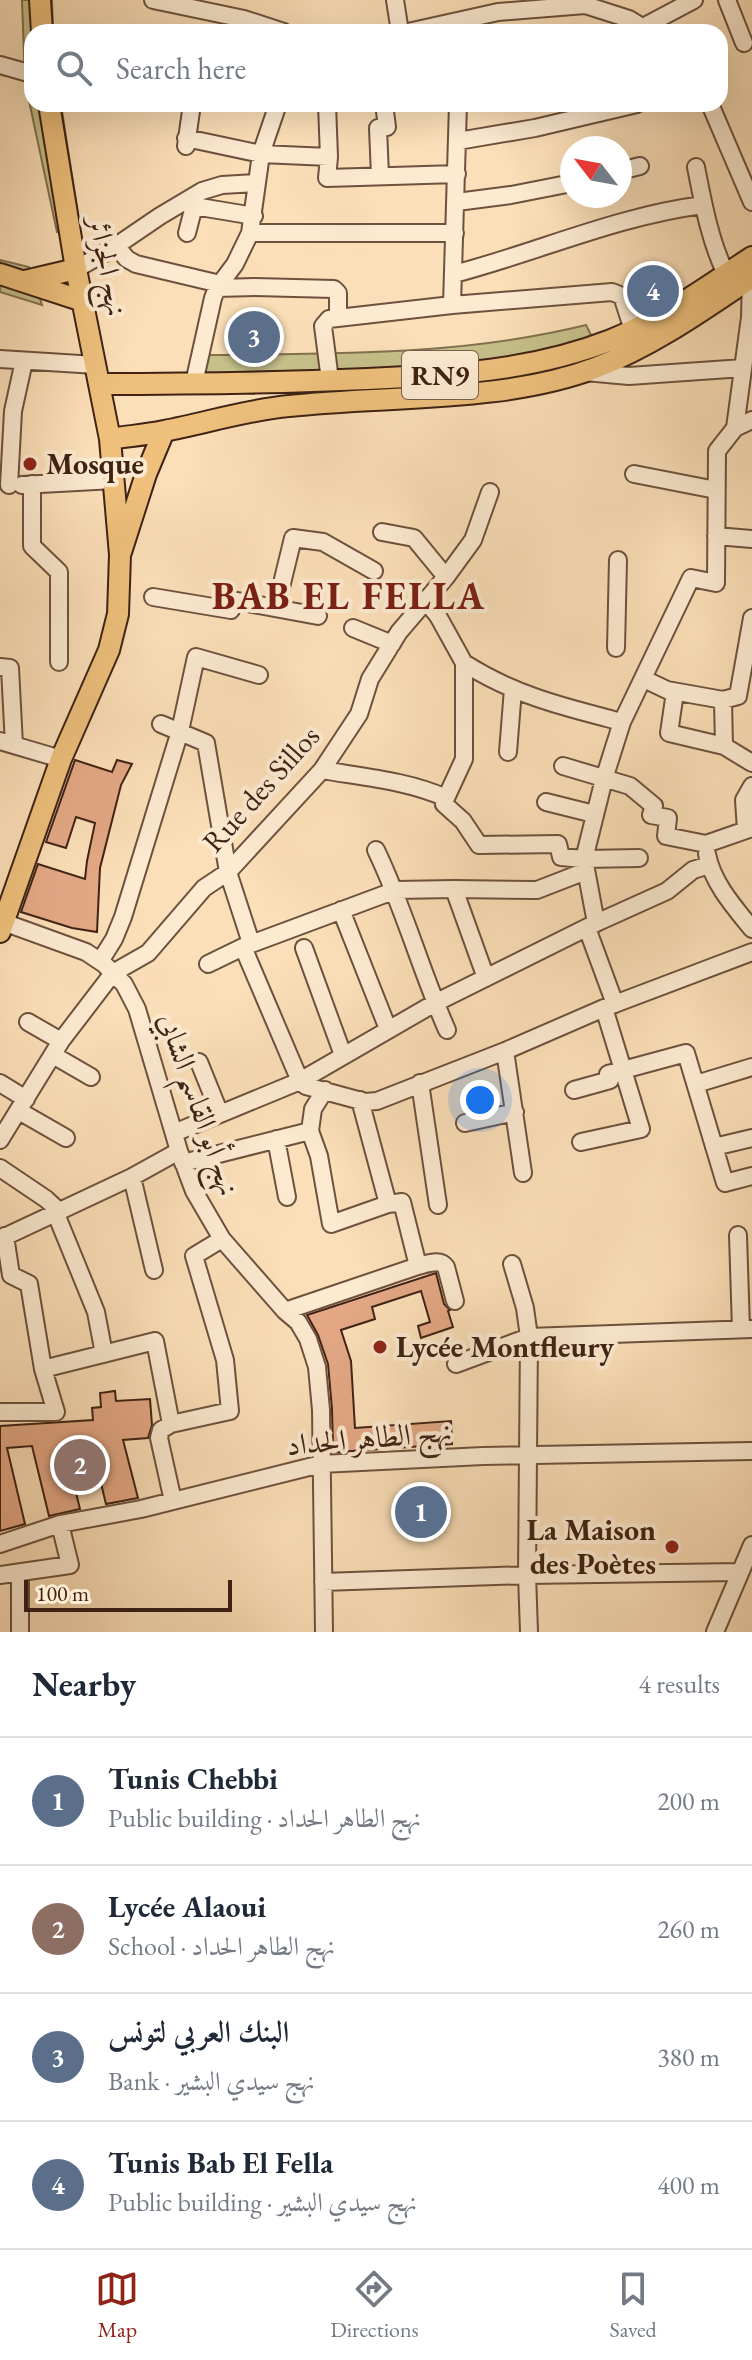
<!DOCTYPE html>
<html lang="en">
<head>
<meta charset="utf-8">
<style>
	:root { --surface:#fff; --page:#f6f6f7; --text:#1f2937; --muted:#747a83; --line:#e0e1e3; --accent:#8f2418 }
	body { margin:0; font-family:"EB Garamond",Amiri,serif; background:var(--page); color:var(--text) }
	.compass { position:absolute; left:560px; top:136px; width:72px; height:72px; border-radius:50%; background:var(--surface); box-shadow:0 8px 32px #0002; rotate:301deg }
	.scale { position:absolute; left:24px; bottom:20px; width:208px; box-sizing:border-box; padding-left:8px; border:4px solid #3f2214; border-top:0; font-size:22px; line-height:28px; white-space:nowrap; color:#3f2214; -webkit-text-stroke:6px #fcead1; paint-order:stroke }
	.you { position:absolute; left:480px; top:1100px; width:28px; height:28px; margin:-20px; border:6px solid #fff; border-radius:50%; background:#1a73e8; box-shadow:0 0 0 12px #1a73e833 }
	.badge { display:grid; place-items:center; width:52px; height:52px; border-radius:50%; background:var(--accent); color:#fff; font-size:26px; font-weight:700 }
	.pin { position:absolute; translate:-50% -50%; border:4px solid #fff; box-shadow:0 2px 8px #0006 }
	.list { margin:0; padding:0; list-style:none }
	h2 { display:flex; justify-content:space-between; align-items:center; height:104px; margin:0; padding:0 32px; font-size:34px }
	h2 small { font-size:26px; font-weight:400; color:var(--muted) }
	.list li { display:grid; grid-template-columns:52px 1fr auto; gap:24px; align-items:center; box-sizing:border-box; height:128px; padding:0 32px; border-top:2px solid var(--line) }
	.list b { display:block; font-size:30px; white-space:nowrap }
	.list p { margin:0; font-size:26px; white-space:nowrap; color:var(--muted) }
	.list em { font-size:26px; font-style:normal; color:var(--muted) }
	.icon { flex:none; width:44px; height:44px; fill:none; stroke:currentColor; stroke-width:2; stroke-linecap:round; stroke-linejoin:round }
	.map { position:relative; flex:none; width:752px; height:1632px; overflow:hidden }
	.search { position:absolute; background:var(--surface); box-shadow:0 8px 32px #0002; left:24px; right:24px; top:24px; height:88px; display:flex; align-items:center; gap:20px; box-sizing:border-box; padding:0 28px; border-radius:24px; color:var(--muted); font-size:30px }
	.sheet { height:616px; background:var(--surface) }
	nav { display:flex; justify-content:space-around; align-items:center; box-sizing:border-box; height:112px; border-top:2px solid var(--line); background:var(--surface); font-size:22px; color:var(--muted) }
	nav a { display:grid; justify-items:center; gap:4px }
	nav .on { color:var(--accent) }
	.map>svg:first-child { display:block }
	.green { fill:#c6c08a; stroke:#82714f; stroke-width:2 }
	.building { fill:#e4a885; stroke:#3f2214; stroke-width:2 }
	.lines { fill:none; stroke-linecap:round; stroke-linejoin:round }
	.minor-casing { stroke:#6e513d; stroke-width:20 }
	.major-casing { stroke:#3f2214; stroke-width:24 }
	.minor { stroke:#fcead1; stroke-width:16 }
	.major { stroke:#eec07c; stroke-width:20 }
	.poi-dot { fill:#8f2418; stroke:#fcead1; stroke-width:3 }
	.labels { text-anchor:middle; stroke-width:8; stroke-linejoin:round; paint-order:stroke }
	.shield { fill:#fcead1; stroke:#785e4d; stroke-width:2 }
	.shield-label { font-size:28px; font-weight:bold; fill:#3f2214 }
	.street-label { font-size:30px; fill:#3f2214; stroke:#fcead1 }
	.poi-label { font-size:30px; font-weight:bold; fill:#3f2214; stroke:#fcead1; text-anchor:start }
	.district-label { font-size:38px; font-weight:bold; letter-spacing:2px; fill:#7a1f14; stroke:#fcead1 }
</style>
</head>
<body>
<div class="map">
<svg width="752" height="1632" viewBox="0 0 752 1632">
	<rect width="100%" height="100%" fill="#fbdfb8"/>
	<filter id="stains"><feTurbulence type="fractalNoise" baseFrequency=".0025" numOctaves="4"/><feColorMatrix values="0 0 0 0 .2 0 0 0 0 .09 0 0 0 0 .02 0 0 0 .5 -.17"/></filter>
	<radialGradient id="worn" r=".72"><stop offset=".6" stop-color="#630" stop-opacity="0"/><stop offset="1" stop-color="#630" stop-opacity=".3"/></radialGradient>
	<path class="green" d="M22,0H52L53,32H32V104H61L80,228L57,232L25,82Z
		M0,260L29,267L42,305L0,292Z
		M586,325L592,337C473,377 329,371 205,373L206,355C334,353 461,356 586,325Z"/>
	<path class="building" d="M75,760L112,772L117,760L132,764L121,785L100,868L97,932L72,928L21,912L38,864L85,879L87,861L95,823L76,817L66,848L46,842Z
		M436,1273L444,1304L450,1310L448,1311L453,1327L421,1338L418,1326L430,1322L421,1291L372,1307L375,1319L341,1330L351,1361L355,1428L451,1421L452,1444L338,1452L333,1449L332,1409L328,1364L318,1335L307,1315Z
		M115,1391L116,1401L150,1399L152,1425L148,1438L123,1440L138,1498L106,1504L91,1442L64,1444L80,1509L49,1516L32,1446L7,1448L25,1524L0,1531V1426L93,1420L92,1408L101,1407L100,1393Z"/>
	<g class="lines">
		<g class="minor-casing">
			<path id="minor" d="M153,0L244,19L284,32
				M395,0L400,32
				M727,0L744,43
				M643,27L694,0
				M408,32L498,12L585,5L629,19L650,32
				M0,65L32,74
				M327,104L329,157L327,178L457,174
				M710,104L752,202
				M186,138L261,154L329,157
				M458,141L535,128L637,104
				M186,146L192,104
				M696,167C703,203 710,241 726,274
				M620,171L640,166
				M380,176L378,128L387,127L384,104
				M457,202L511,195L572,183
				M187,233L194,206L254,216
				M250,233H455
				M116,246L127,259L136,264L220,284
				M76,269L110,250L160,216L202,191L222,185L256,183
				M454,274C538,252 617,216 703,205
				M217,288L255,287L334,289L338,293V318
				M452,305L458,104
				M0,359L96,365
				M585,372L629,376L743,368
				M330,380L323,326L329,319L452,305L612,292L622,296L633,330
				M194,383L213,298L217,288L235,264L250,233L261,154L278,104
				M735,428L750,317L751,278
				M634,474L716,490
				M32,484V546L59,572V662
				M9,485L13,411L24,361
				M22,485L114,480
				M382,532L414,538L446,577
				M716,536L752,539
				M153,597L231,610L232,600L318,616
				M426,601L438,616L464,663V759L446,798
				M276,608L293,538L323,542L374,571
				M353,628L392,644
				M616,648L618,560
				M464,663C516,696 564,707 622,722
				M0,667L10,668L14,745
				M644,679L667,690L723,700L724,746L752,763
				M675,692L669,733L724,746
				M723,700L738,696L752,618
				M161,724L206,743L228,872L251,943
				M0,741L61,759
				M508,752L513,689
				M563,766L630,786L654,806L651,815L668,818L666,836L706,844L752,828
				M322,770C363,777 409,781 446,798
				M446,798L444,804L463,821L479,845L558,844L561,857L584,859L639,858
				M546,802L594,814
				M746,830L744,800L752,786
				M376,850C404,908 421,971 447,1030
				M707,854C712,882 734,907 752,929
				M454,889L486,978
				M341,910L388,1029
				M3,922L86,952L104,964L124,984L137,1009L179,1151L194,1191L222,1239L285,1311L298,1322L308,1339L317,1367L321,1410L324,1632
				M596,923L584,859L604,779L622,722L691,578L716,583L717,451L735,428L752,420
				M587,928L615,1004
				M243,947L300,1081L306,1086L365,1102L377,1101L505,1051L604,1008L752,952
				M304,948L343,1055
				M104,955L114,939L123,917L180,731L196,657L259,675
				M208,964L243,947L396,890L454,889L537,890L586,871
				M604,1008L623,1070L686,1053L725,1183L752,1176
				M28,1022L61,1041
				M505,1051L523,1173
				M53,1055L91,1077
				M199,1062L220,1114
				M0,1083L26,1099
				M420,1083L438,1205
				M696,1084L752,1067
				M574,1090L610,1080L608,1074L623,1070L641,1129L581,1142
				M360,1100L388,1204
				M19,1111L66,1138
				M465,1123L515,1112
				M310,1131L313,1109L325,1090
				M174,1133L300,1081L435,1003L596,923L667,891L693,870L709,865
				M276,1139L287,1197
				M0,1140L61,1041L113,973L148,953L204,888L228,872L322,770L359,714L370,679L399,632L446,577L473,540L490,492
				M714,1147L752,1138
				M183,1163L310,1131L319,1156L331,1224L388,1204L402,1202L418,1266
				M0,1168L46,1199L60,1212
				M132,1177L154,1270
				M56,1214L96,1312L104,1354
				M738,1235L741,1329
				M5,1236L11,1275L29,1284L43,1369
				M0,1239L132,1177L179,1151
				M512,1264L525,1308L529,1337L527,1575L529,1632
				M285,1311L418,1266C427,1264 440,1258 446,1267L455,1301
				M456,1364L529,1337L752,1329
				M0,1412H56L43,1369L155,1341L171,1424
				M173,1501L159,1438L161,1430L171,1424L230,1411L225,1360L194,1256L222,1239
				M0,1544L60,1524L141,1509L321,1464L483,1456L752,1451
				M0,1575L70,1565L60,1524
				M323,1582L527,1575L740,1572
				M20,1632V1573
				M715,1632L752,1545"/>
		</g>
		<g class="major-casing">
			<path id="major" d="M40,0L42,32
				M0,274L83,301
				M25,281L76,269
				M100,384C189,384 278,383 367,379C452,375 532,371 611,340C661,320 708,286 752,257
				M110,439C128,436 146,435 164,431C206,423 246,410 289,406C387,395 502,403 595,368C651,347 703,310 752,277
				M121,552L146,474L164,431
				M0,932L61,759L109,650L118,614L120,555L110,439L76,269L49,104"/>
		</g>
		<use href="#minor" class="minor"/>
		<use href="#major" class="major"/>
	</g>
	<g class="poi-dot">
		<circle cx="30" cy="464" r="8"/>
		<circle cx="380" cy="1347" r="8"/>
		<circle cx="672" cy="1547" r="8"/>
	</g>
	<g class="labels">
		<rect class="shield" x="402" y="351" width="76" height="48" rx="6"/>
		<g class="shield-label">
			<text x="440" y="385">RN9</text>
		</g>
		<g class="street-label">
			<text transform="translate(108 266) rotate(79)" y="10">نهج الجزائر</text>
			<text transform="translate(261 789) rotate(-48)" y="10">Rue des Sillos</text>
			<text transform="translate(199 1104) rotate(71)" y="10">نهج أبو القاسم الشابي</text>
			<text transform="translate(369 1438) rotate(-5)" y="10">نهج الطاهر الحداد</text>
		</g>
		<g class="poi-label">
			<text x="46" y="474">Mosque</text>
			<text x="396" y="1357">Lycée Montfleury</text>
			<text x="656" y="1540" text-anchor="end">La Maison<tspan x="656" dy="34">des Poètes</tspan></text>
		</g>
		<g class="district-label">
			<text x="349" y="609">BAB EL FELLA</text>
		</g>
	</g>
	<rect width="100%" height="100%" filter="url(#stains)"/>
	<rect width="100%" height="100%" fill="url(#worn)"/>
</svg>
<svg class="compass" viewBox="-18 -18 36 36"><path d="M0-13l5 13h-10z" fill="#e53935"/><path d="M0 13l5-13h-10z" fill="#747a83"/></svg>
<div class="scale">100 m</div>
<div class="you"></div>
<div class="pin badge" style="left:421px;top:1512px;background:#5c6f8a">1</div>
<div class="pin badge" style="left:80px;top:1465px;background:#8d6e63">2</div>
<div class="pin badge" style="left:254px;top:337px;background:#5c6f8a">3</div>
<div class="pin badge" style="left:653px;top:291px;background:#5c6f8a">4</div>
<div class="search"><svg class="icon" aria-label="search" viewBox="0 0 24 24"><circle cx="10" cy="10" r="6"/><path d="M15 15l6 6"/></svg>Search here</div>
</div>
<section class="sheet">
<h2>Nearby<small>4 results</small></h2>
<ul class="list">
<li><span class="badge" style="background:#5c6f8a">1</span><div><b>Tunis Chebbi</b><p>Public building · نهج الطاهر الحداد</p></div><em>200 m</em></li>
<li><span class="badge" style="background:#8d6e63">2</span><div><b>Lycée Alaoui</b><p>School · نهج الطاهر الحداد</p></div><em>260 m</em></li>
<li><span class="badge" style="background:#5c6f8a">3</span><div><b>البنك العربي لتونس</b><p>Bank · نهج سيدي البشير</p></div><em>380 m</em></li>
<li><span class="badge" style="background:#5c6f8a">4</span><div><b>Tunis Bab El Fella</b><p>Public building · نهج سيدي البشير</p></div><em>400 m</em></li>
</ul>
</section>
<nav>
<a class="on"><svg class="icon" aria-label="map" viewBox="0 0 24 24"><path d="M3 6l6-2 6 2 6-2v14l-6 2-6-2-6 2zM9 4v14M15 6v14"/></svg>Map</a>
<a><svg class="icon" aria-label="directions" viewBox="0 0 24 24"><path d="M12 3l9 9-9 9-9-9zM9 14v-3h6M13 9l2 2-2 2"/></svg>Directions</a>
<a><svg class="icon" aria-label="saved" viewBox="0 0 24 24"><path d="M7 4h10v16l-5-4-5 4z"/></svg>Saved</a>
</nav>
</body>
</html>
